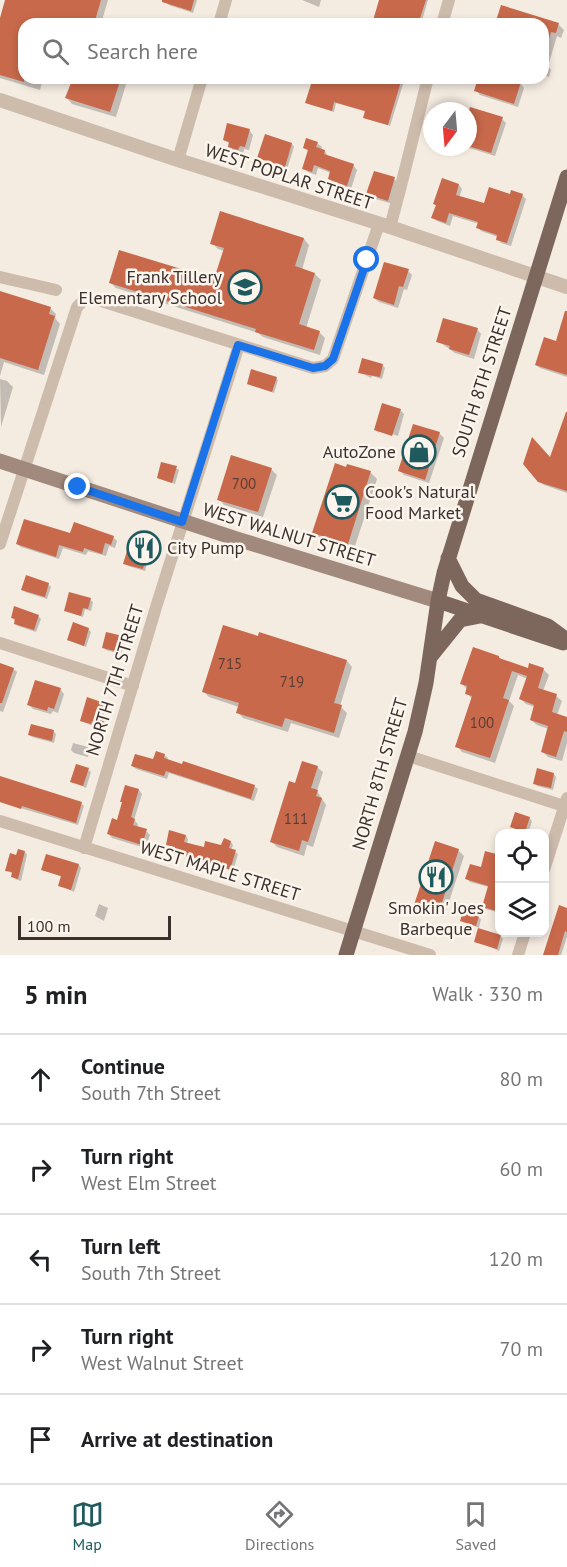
<!DOCTYPE html>
<html lang="en">
<head>
<meta charset="utf-8">
<style>
	:root { --surface:#fff; --page:#f2f2f2; --text:#202124; --muted:#757577; --line:#e0e0e0; --accent:#1f5a5e }
	body { margin:0; font-family:"PT Sans",sans-serif; background:var(--page); color:var(--text) }
	.controls { position:absolute; right:18px; bottom:18px; display:grid; overflow:hidden; border-radius:12px; box-shadow:0 3px 9px #0003 }
	.controls button { width:54px; height:54px; display:grid; place-items:center; padding:0; border:0; border-bottom:2px solid var(--line); background:var(--surface); color:var(--text); font:30px sans-serif }
	.compass { position:absolute; left:423px; top:102px; width:54px; height:54px; border-radius:50%; background:var(--surface); box-shadow:0 3px 9px #0003; rotate:196deg }
	.scale { position:absolute; left:18px; bottom:15px; width:153px; box-sizing:border-box; padding-left:6px; border:3px solid #3b302b; border-top:0; font-size:16px; line-height:21px; white-space:nowrap; color:#3b302b; -webkit-text-stroke:4px #fbf5ee; paint-order:stroke }
	.stop { position:absolute; width:18px; height:18px; margin:-14px; border:4px solid #1a73e8; border-radius:50%; background:#fff }
	.stop.end { background:#1a73e8; border-color:#fff; box-shadow:0 2px 6px #0008 }
	.list { margin:0; padding:0; list-style:none }
	h2 { display:flex; justify-content:space-between; align-items:center; height:78px; margin:0; padding:0 24px; font-size:26px }
	h2 small { font-size:20px; font-weight:400; color:var(--muted) }
	.list li { display:grid; grid-template-columns:39px 1fr auto; gap:18px; align-items:center; box-sizing:border-box; height:90px; padding:0 24px; border-top:2px solid var(--line) }
	.list b { display:block; font-size:22px; white-space:nowrap }
	.list p { margin:0; font-size:20px; white-space:nowrap; color:var(--muted) }
	.list em { font-size:20px; font-style:normal; color:var(--muted) }
	.icon { flex:none; width:33px; height:33px; fill:none; stroke:currentColor; stroke-width:2; stroke-linecap:round; stroke-linejoin:round }
	.map { position:relative; flex:none; width:567px; height:955px; overflow:hidden }
	.search { position:absolute; background:var(--surface); box-shadow:0 3px 9px #0003; left:18px; right:18px; top:18px; height:66px; display:flex; align-items:center; gap:15px; box-sizing:border-box; padding:0 21px; border-radius:18px; color:var(--muted); font-size:22px }
	.sheet { height:528px; background:var(--surface) }
	nav { display:flex; justify-content:space-around; align-items:center; box-sizing:border-box; height:84px; border-top:2px solid var(--line); background:var(--surface); font-size:16px; color:var(--muted) }
	nav a { display:grid; justify-items:center; gap:3px }
	nav .on { color:var(--accent) }
	.map>svg:first-child { display:block }
	.shadow { fill:#0003 }
	.building { fill:#c8694b }
	.lines { fill:none; stroke-linecap:round; stroke-linejoin:round }
	.minor { stroke:#cdbbac; stroke-width:12 }
	.tertiary { stroke:#cdbbac; stroke-width:14 }
	.secondary { stroke:#a18a7d; stroke-width:15 }
	.primary { stroke:#7d675c; stroke-width:15 }
	.route { stroke:#1a73e8; stroke-width:8 }
	.labels { text-anchor:middle; stroke-width:5; stroke-linejoin:round; paint-order:stroke }
	.number-label { font-size:15px; fill:#5e3e33 }
	.street-label { font-size:18px; fill:#3b302b; stroke:#fbf5ee }
	.poi-label { font-size:18px; fill:#3b302b; stroke:#fbf5ee; text-anchor:end }
</style>
</head>
<body>
<div class="map">
<svg width="567" height="955" viewBox="0 0 567 955">
	<rect width="100%" height="100%" fill="#f4ebe1"/>
	<path class="shadow" d="M7,0H108L101,24H24V78H43L40,90L0,78V23Z
		M167,0H197L193,13L169,5L166,2Z
		M302,0H321L319,7Z
		M381,0H428L421,24H373Z
		M502,7L558,24L564,30L561,38L557,36L548,66L551,70L549,77L543,75V24H497Z
		M74,78H128L116,117L72,104L67,98Z
		M326,78H405L390,126L367,119V112L336,103L334,112L309,104L307,102Z
		M480,78H503L520,83L524,88L518,107L480,95L476,90Z
		M468,119H502L506,123L495,156L466,147H468Z
		M249,130L253,135L249,150L244,149L243,154L234,151L230,147V144L224,140Z
		M317,143L322,147L321,150L325,151L328,157L353,165L357,170L351,189L334,183L329,179L331,173L318,168L316,175L308,172L303,168L309,152L304,147Z
		M292,144L294,147L287,169L259,157Z
		M394,179L398,183L393,204L372,198L368,193Z
		M459,185L462,189L459,198L485,205L511,196L522,195L526,199L511,246L501,243L498,239V237L481,231L478,227L479,224L453,216L450,226L437,221L433,218L437,206L434,204Z
		M304,239L309,245L302,270L315,274L321,280L306,328L319,332L325,338L320,355L263,337L258,333L116,288L110,282L215,281L224,251L218,249L212,243Z
		M408,271L412,275L407,290L404,289L398,308L379,302L374,298Z
		M0,294L50,308L56,314L55,318L60,324L44,375L4,362L0,376Z
		M567,322V377L540,368L536,365L557,343Z
		M477,329L481,334L474,359L455,353L438,341Z
		M383,366L385,368L382,379L372,376L371,378L359,372Z
		M276,378L278,380L274,393L248,384Z
		M0,379L7,381L13,387L1,427Z
		M400,410L404,414L398,436L379,430V433L376,430Z
		M567,415V493L544,485L539,481L551,460Z
		M439,433L444,438L429,483L404,475L400,471Z
		M348,465L371,473L377,479L354,549L320,538L314,532Z
		M176,468L179,470L175,484L158,478Z
		M271,469L277,475L263,517L224,505L219,499Z
		M71,535L113,537L117,541L115,548L109,546L106,556L88,551L86,555L63,548L59,559L21,547L17,544Z
		M145,557L148,560L145,571L128,566L125,563Z
		M48,584L51,587L47,599L25,592L23,589Z
		M90,600L93,602L91,611L85,609L83,617L66,611Z
		M38,616L41,619L36,632L18,626L12,617Z
		M88,629L91,632L86,647L68,640Z
		M260,634L347,661L352,667L340,706L347,713L339,738L291,723L288,732L243,718L238,712L239,707L209,697L203,691L260,638Z
		M122,638L125,640L121,654L106,650L104,647Z
		M499,657L503,661L529,670L543,669L549,675L543,691L556,696L562,701L557,715L567,718V743L562,761L548,757L543,752L549,729L537,725L531,720L535,707L526,704L521,699L528,679L518,675L509,701L514,706L495,763L462,752L457,746L472,699L467,693L468,690L462,684Z
		M0,665L13,669L17,672L3,712L0,711Z
		M60,689L64,694L58,713L53,711L51,714L33,709L28,704Z
		M104,704L106,707L103,718L107,721L105,726L94,722L93,726L81,721Z
		M54,732L56,734L54,743L32,737L30,735Z
		M73,743L88,747L91,750L88,757L74,753L71,750Z
		M164,755L168,758L167,761L254,786L258,789L254,801L169,773L167,779L136,769L133,766L154,761Z
		M317,767L323,772L317,791L326,805L313,847L307,845L304,856L277,847L272,842L296,785Z
		M88,770L91,772L86,788L72,781Z
		M554,774L556,777L553,790L537,786L535,783Z
		M0,777L82,804L84,806L78,825L0,802Z
		M126,787L139,790L142,794L134,820L138,824L137,828L146,831L150,835L145,848L112,838L109,834L118,821Z
		M529,818L532,821L528,834H515L516,830L511,826Z
		M186,836L188,839L187,844L205,849L222,847L231,842L233,845L231,850L238,854L233,871L178,854L175,852L176,848L167,844Z
		M458,850L464,856L444,917L422,911L416,905Z
		M25,852L27,855L21,881L15,879L13,877V874L7,870L18,857Z
		M500,856V913L486,909L483,906L489,887L470,882L467,879Z
		M79,865L81,868L74,892L60,885L62,877L43,870Z
		M99,904L108,908L104,921L95,916Z
		M567,910V937L561,955H545Z
		M478,917L481,919L479,928L462,921Z
		M500,936L503,939L499,951L476,941Z"/>
	<path class="building" d="M5,0H101L94,24H24V82L0,75V18Z
		M162,0H194L191,11L162,2Z
		M379,0H426L418,24H402L386,19L384,24H372Z
		M501,5L559,23L556,33L551,32L545,52L543,51V24H495Z
		M73,78H121L110,112L65,98Z
		M313,78H402L388,125L363,118L365,111L334,102L332,111L305,103Z
		M478,78H508L521,82L514,104L474,91Z
		M470,107L503,117L491,153L468,146V114Z
		M227,123L250,129L245,147L240,146L238,150L228,147L229,142L223,140Z
		M265,134L292,143L285,167L257,158Z
		M306,138L318,142L316,147L325,150L324,154L354,164L347,186L328,179L330,171L314,165L312,172L302,169L308,150L303,148Z
		M374,171L395,177L388,201L366,194Z
		M442,178L459,184L456,195L484,203L489,187L510,194L511,190L523,194L507,243L496,240L497,235L476,228L478,222L449,213L446,223L431,218L436,205L433,204Z
		M220,211L304,238L295,266L315,273L299,324L320,331L314,350L255,332L256,329L109,283L119,250L214,279L224,248L210,244Z
		M384,262L409,269L403,287L399,286L394,305L373,298Z
		M0,291L51,307L49,314L55,316L38,370L0,358Z
		M565,311H567V375L535,365L544,337L556,341Z
		M443,318L478,328L469,355L449,349L450,346L436,342Z
		M362,358L383,364L380,377L358,373Z
		M251,369L277,377L272,392L247,384Z
		M382,403L401,409L392,436L374,430Z
		M566,412H567V491L538,482L523,464L532,437L550,457Z
		M413,424L440,432L425,480L398,471Z
		M231,455L272,468L258,512L217,500Z
		M161,462L177,466L172,483L157,478Z
		M335,463L346,467L347,464L371,471L348,544L312,533Z
		M24,519L70,533L74,522L114,536L111,545L105,543L102,554L84,548L83,552L59,545L56,557L16,544Z
		M127,551L146,556L143,569L123,564Z
		M26,575L49,583L45,597L21,590Z
		M69,592L91,598L88,609L83,608L81,616L64,611Z
		M14,606L39,615L34,630L14,624L15,619L11,618Z
		M73,622L89,628L84,646L67,640Z
		M223,625L258,636L259,632L347,660L334,703L342,705L334,733L285,718L282,727L236,713L239,703L202,692Z
		M106,632L123,636L119,652L102,648Z
		M473,647L499,656V658L528,668L529,663L544,668L538,688L557,694L552,712L567,717V732L564,731L556,757L541,752L548,726L530,720L534,705L519,699L527,676L512,671L503,698L509,700L490,758L455,747L472,696L465,694L467,686L460,684Z
		M0,663L14,668L2,703H0Z
		M35,680L61,688L54,709L48,707L47,711L27,705Z
		M87,697L104,703L100,715L105,717L103,724L92,721L91,724L80,721Z
		M31,724L54,730L52,741L28,735Z
		M156,751L165,754L164,758L182,764L183,761L255,785L251,799L166,771L164,776L131,766L135,754L153,759Z
		M302,761L318,766L311,788L318,790L316,796L322,798L308,842L302,840L299,851L270,842L289,781L295,783Z
		M76,764L89,768L83,786L70,782Z
		M537,768L554,773L551,788L533,784Z
		M0,776L82,802L76,823L22,806L21,809L0,802Z
		M125,785L139,789L131,817L135,819L133,825L147,829L142,845L107,834L112,818L117,820L122,802H120Z
		M515,812L530,817L525,832L510,827Z
		M169,830L186,835L184,842L204,847L205,841L221,845L224,838L231,841L229,848L236,850L230,870L215,863L174,852L175,847L166,845Z
		M435,841L459,849L439,912L414,905Z
		M18,849L25,851L18,879L11,877L12,872L5,871L10,853L16,855Z
		M485,851L500,855V912L482,907L488,886L465,879L470,864L481,867Z
		M46,854L79,864L71,890L58,886L61,876L41,870Z
		M559,905L567,908V932L565,931L558,955H543Z
		M463,911L479,916L476,926L460,921Z
		M478,928L501,935L497,949L474,942Z"/>
	<g class="lines">
		<path class="minor" d="M219,24L226,0
			M442,24L449,0
			M178,160L202,78
			M390,227C404,177 415,128 428,78
			M0,277L56,290
			M0,544L77,307L84,300H98L313,368L325,366L333,359L379,224
			M0,643L133,686
			M408,756L564,806
			M0,821L430,955
			M84,848L157,604L239,345
			M544,870L567,798
			M518,955L525,933"/>
		<path class="tertiary" d="M0,100L178,160L390,227L567,287"/>
		<path class="secondary" d="M0,461L237,539L438,601"/>
		<path class="primary" d="M448,558L462,586L476,600L548,626L567,640
			M438,601L563,643
			M431,656L460,620L480,616
			M346,955L415,732L426,683L438,601L444,573L567,177"/>
	</g>
	<g class="lines">
		<path class="route" d="M78,487L182,522L238,345L313,368L325,366L333,359L367,260"/>
	</g>
	<defs>
		<g id="school-ring" transform="scale(1.725)"><circle r="9.5" fill="#fbf5ee" stroke="#1f5a5e" stroke-width="1.5"/><path d="M0-5L7-2L0 1L-7-2ZM-4 1L0 2.5L4 1V4Q0 6-4 4Z" fill="#1f5a5e"/></g>
		<g id="shop-ring" transform="scale(1.725)"><circle r="9.5" fill="#fbf5ee" stroke="#1f5a5e" stroke-width="1.5"/><path d="M-5-2.5h2.3a2.7 3.5 0 0 1 5.4 0H5L5.5 6h-11ZM-1.5-2.5h3a1.5 2.3 0 0 0-3 0Z" fill="#1f5a5e"/></g>
		<g id="supermarket-ring" transform="scale(1.725)"><circle r="9.5" fill="#fbf5ee" stroke="#1f5a5e" stroke-width="1.5"/><path d="M-6-5.5h2.5l.6 2H6L4.5 2H-2.5L-4.4-4H-6ZM-1.5 3.2a1.3 1.3 0 1 0 .1 0ZM3 3.2a1.3 1.3 0 1 0 .1 0Z" fill="#1f5a5e"/></g>
		<g id="restaurant-ring" transform="scale(1.725)"><circle r="9.5" fill="#fbf5ee" stroke="#1f5a5e" stroke-width="1.5"/><path d="M-5-6h1v4h1v-4h1v4h1v-4h1v5L-1.5 .5V6h-2V.5L-5-1ZM5-6V6H3V1.5H1.5Q1.5-4 5-6Z" fill="#1f5a5e"/></g>
	</defs>
	<g fill-rule="evenodd">
		<use href="#school-ring" x="245" y="287"/>
		<use href="#shop-ring" x="419" y="452"/>
		<use href="#supermarket-ring" x="342" y="502"/>
		<use href="#restaurant-ring" x="144" y="548"/>
		<use href="#restaurant-ring" x="436" y="877"/>
	</g>
	<g class="labels">
		<g class="number-label">
			<text x="244" y="489">700</text>
			<text x="230" y="669">715</text>
			<text x="292" y="687">719</text>
			<text x="482" y="728">100</text>
			<text x="296" y="824">111</text>
		</g>
		<g class="street-label">
			<text transform="translate(289 177) rotate(18)" y="6">WEST POPLAR STREET</text>
			<text transform="translate(482 382) rotate(-72)" y="6">SOUTH 8TH STREET</text>
			<text transform="translate(289 535) rotate(17)" y="6">WEST WALNUT STREET</text>
			<text transform="translate(115 680) rotate(-73)" y="6">NORTH 7TH STREET</text>
			<text transform="translate(380 774) rotate(-74)" y="6">NORTH 8TH STREET</text>
			<text transform="translate(220 871) rotate(17)" y="6">WEST MAPLE STREET</text>
		</g>
		<g class="poi-label">
			<text x="222" y="283">Frank Tillery<tspan x="222" dy="21">Elementary School</tspan></text>
			<text x="396" y="458">AutoZone</text>
			<text x="365" y="498" text-anchor="start">Cook's Natural<tspan x="365" dy="21">Food Market</tspan></text>
			<text x="167" y="554" text-anchor="start">City Pump</text>
			<text x="436" y="914" text-anchor="middle">Smokin' Joes<tspan x="436" dy="21">Barbeque</tspan></text>
		</g>
	</g>
</svg>
<div class="controls">
<button><svg class="icon" aria-label="locate" viewBox="0 0 24 24"><circle cx="12" cy="12" r="6"/><path d="M12 2v4M12 18v4M2 12h4M18 12h4"/></svg></button>
<button><svg class="icon" aria-label="layers" viewBox="0 0 24 24"><path d="M12 4l9 5-9 5-9-5zM3 14l9 5 9-5"/></svg></button>
</div>
<svg class="compass" viewBox="-18 -18 36 36"><path d="M0-13l5 13h-10z" fill="#e53935"/><path d="M0 13l5-13h-10z" fill="#757577"/></svg>
<div class="scale">100 m</div>
<div class="stop" style="left:367px;top:260px"></div>
<div class="stop end" style="left:78px;top:487px"></div>
<div class="search"><svg class="icon" aria-label="search" viewBox="0 0 24 24"><circle cx="10" cy="10" r="6"/><path d="M15 15l6 6"/></svg>Search here</div>
</div>
<section class="sheet">
<h2>5 min<small>Walk · 330 m</small></h2>
<ul class="list">
<li><svg class="icon" aria-label="ahead" viewBox="0 0 24 24"><path d="M12 20V5M6 11l6-6 6 6"/></svg><div><b>Continue</b><p>South 7th Street</p></div><em>80 m</em></li>
<li><svg class="icon" aria-label="right" viewBox="0 0 24 24"><path d="M7 20v-9h11M14 6l5 5-5 5"/></svg><div><b>Turn right</b><p>West Elm Street</p></div><em>60 m</em></li>
<li><svg class="icon" aria-label="left" viewBox="0 0 24 24"><path d="M17 20v-9H6M10 6l-5 5 5 5"/></svg><div><b>Turn left</b><p>South 7th Street</p></div><em>120 m</em></li>
<li><svg class="icon" aria-label="right" viewBox="0 0 24 24"><path d="M7 20v-9h11M14 6l5 5-5 5"/></svg><div><b>Turn right</b><p>West Walnut Street</p></div><em>70 m</em></li>
<li><svg class="icon" aria-label="arrive" viewBox="0 0 24 24"><path d="M6 21V4h12l-3 4 3 4H6"/></svg><div><b>Arrive at destination</b></div></li>
</ul>
</section>
<nav>
<a class="on"><svg class="icon" aria-label="map" viewBox="0 0 24 24"><path d="M3 6l6-2 6 2 6-2v14l-6 2-6-2-6 2zM9 4v14M15 6v14"/></svg>Map</a>
<a><svg class="icon" aria-label="directions" viewBox="0 0 24 24"><path d="M12 3l9 9-9 9-9-9zM9 14v-3h6M13 9l2 2-2 2"/></svg>Directions</a>
<a><svg class="icon" aria-label="saved" viewBox="0 0 24 24"><path d="M7 4h10v16l-5-4-5 4z"/></svg>Saved</a>
</nav>
</body>
</html>
